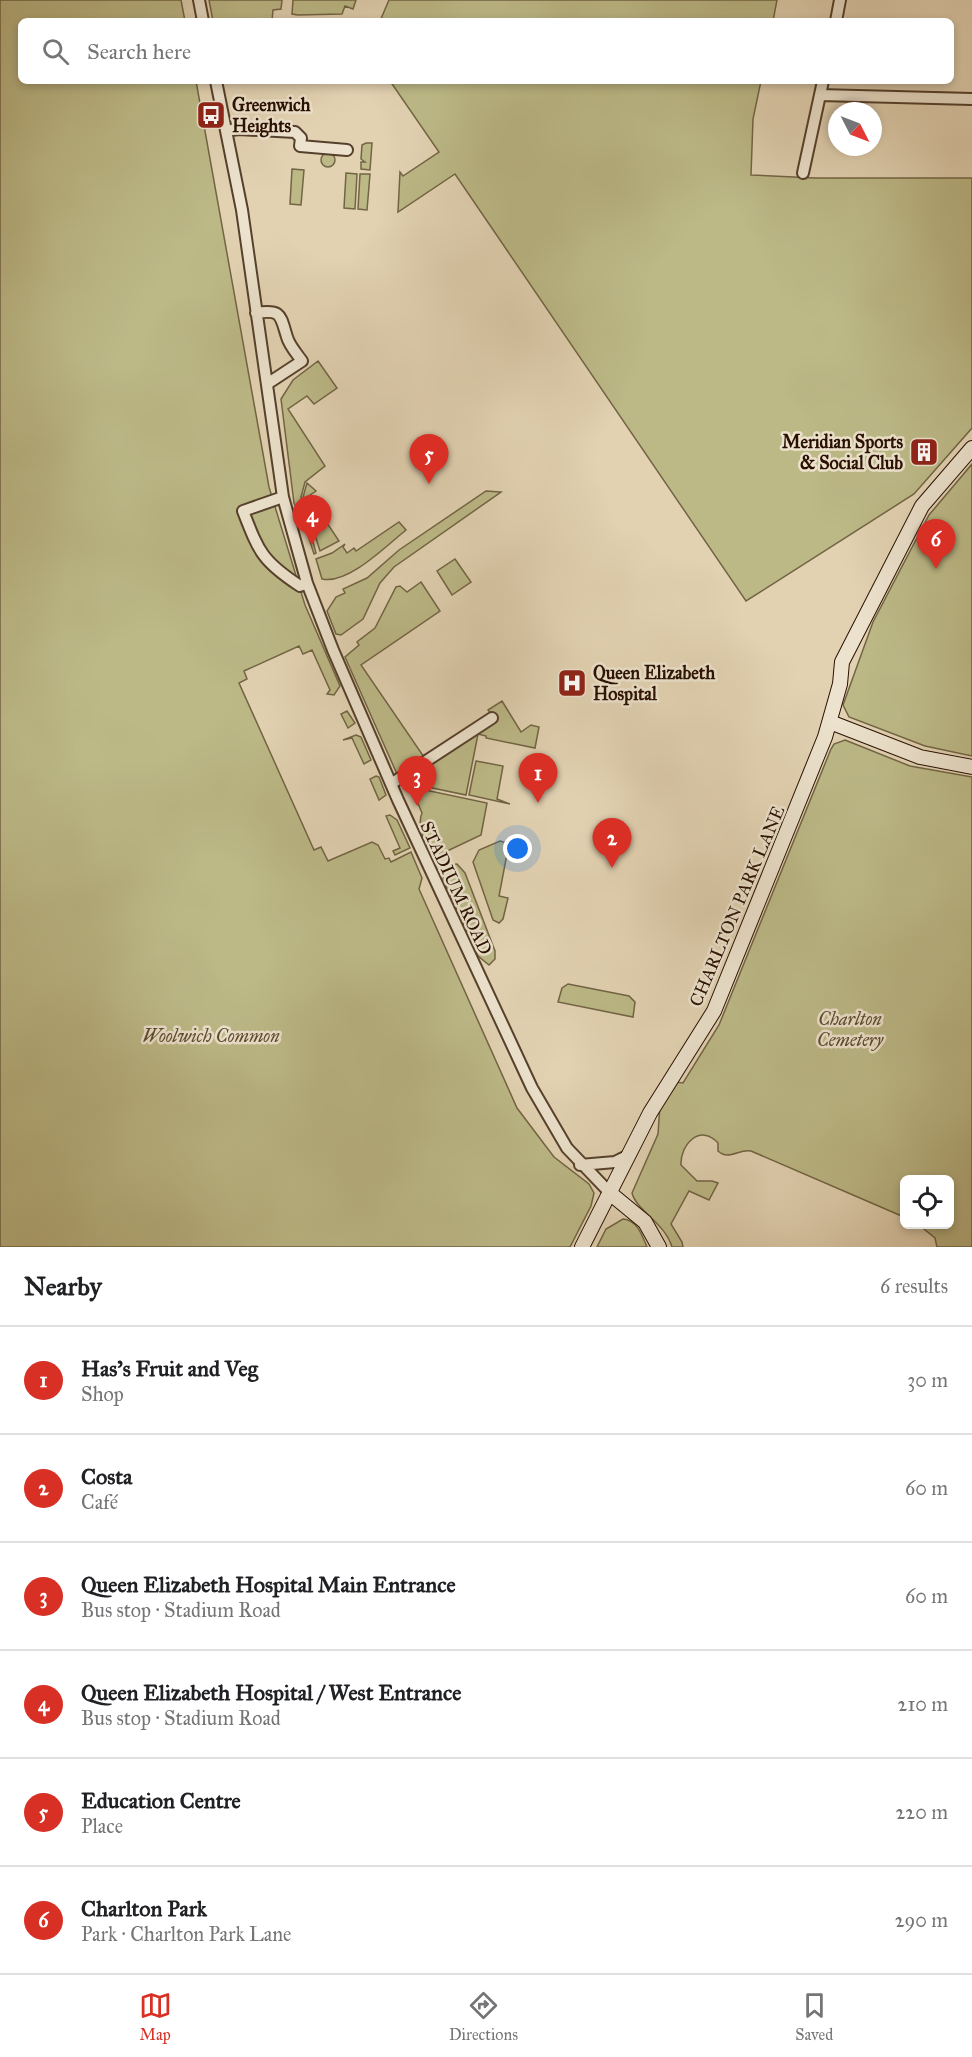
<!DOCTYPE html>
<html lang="en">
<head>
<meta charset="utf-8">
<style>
	:root { --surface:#fff; --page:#f6f6f6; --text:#202124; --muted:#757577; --line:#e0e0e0; --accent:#d93025 }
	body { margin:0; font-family:"IM FELL Great Primer",serif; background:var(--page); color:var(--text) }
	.controls { position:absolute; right:18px; bottom:18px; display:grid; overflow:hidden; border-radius:9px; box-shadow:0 3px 9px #0003 }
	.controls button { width:54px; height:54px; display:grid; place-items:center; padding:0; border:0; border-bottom:2px solid var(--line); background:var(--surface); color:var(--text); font:30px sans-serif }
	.compass { position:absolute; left:828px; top:102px; width:54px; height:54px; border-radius:50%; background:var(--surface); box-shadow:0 3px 9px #0003; rotate:132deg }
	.you { position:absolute; left:518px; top:849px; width:21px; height:21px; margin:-15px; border:4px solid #fff; border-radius:50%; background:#1a73e8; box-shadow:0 0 0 9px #1a73e833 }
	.badge { display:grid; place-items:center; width:39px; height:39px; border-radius:50%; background:var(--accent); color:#fff; font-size:20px; font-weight:700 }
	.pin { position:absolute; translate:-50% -50px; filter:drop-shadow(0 2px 3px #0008) }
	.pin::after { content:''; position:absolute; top:32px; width:21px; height:18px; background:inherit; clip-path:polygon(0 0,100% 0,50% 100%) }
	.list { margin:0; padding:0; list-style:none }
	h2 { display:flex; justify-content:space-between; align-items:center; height:78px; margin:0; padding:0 24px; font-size:26px }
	h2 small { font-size:20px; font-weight:400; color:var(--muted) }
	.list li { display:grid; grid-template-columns:39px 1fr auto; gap:18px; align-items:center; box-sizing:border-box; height:108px; padding:0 24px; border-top:2px solid var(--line) }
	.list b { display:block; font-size:22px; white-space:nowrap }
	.list p { margin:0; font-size:20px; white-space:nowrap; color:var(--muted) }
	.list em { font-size:20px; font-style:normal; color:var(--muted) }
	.icon { flex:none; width:33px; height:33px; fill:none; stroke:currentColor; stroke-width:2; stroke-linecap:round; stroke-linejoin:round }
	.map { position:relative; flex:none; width:972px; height:1247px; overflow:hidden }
	.search { position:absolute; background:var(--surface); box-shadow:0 3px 9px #0003; left:18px; right:18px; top:18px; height:66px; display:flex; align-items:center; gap:15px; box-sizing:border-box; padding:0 21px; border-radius:9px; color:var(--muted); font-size:22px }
	.sheet { height:726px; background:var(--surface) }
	nav { display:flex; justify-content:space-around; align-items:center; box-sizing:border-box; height:84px; border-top:2px solid var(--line); background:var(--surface); font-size:16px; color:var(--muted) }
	nav a { display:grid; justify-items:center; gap:3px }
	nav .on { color:var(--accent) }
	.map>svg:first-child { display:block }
	.green { fill:#bcb987; stroke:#726444; stroke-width:1.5 }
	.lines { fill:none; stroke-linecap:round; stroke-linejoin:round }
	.street-casing { stroke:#56402c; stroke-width:14 }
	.secondary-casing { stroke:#280f00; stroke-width:16 }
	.street { stroke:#ece2cd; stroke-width:10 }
	.secondary { stroke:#ece2cd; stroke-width:14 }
	.labels { text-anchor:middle; stroke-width:5; stroke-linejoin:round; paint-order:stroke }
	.poi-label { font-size:18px; font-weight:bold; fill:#280f00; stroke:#ece2cd; text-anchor:start }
	.street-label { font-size:18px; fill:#280f00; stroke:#ece2cd }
	.park-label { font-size:18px; font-style:italic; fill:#5c4a2f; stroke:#ece2cd }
</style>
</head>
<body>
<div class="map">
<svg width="972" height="1247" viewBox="0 0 972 1247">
	<rect width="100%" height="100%" fill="#e2d2b2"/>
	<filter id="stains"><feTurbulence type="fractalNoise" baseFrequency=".00333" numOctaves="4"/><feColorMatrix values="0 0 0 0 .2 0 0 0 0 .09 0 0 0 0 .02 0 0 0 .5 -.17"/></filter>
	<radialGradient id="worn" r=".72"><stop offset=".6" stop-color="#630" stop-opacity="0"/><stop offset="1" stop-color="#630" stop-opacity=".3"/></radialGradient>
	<path class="green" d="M0,0H181L185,21H21V81H196L269,487L305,605L340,686L334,695L327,694L330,690L312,650L303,654L299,646L244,671L247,679L239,683L314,850L321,847L328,861L372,842L378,845L385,859L389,858L391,862L411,852L422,878L419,889L517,1108L554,1157L589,1184L594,1193L591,1206L570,1247H0Z
		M209,0H282L281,9L273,10L272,21H213Z
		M293,0H356L353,9L345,6L342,14L298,15L292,14Z
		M389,0H777L773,21H380Z
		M390,81H761L753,119L751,175L815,178H972V428L914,494L746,601L455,174L398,212L400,172L403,176L439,152Z
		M366,143H372L370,170L361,169V162H365L361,159L362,145Z
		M321 160a7 7 0 1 1 14 0a7 7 0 1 1-14 0Z
		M292,169L304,170L301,205L290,204Z
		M346,173L357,174L355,209L344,208Z
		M360,174H370L367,210L358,209Z
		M318,361L337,388L314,404L307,396L288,409L325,466L305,482L301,497L316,553L314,554L302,517L294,503L281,399L293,380Z
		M972,464V756L925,746L849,717L843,705L873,622L929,515Z
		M307,483L316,491L309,496L339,541L320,551L303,497Z
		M486,491L501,492L394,567L380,583L363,619L341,635L336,634L327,611L336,597L345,593L343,589L367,578L399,550Z
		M399,522L406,530C387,545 348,585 322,579L316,559L332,553L345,544L343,547L347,553L354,548L356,551Z
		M455,559L471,582L452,595L437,571Z
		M421,582L440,611L361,665L426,760L397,774L345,657L359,645L357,642L375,628L396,587L400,586L407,592Z
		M502,701L521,732L531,725L539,727L535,748L486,738V736L478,734L466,795L404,782L494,718L488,710Z
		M347,711L355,723L348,728L341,714Z
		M356,735L361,737L371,760L364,764L352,738L343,740Z
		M845,740L910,766L972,777V1247H937L935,1238L919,1225L950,1224V1180H904V1217L751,1151C738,1149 729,1161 718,1151V1143C700,1123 680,1145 681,1165L697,1181H712L718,1183L709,1200L689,1191L671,1224L682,1242L683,1247H672C665,1223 636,1210 632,1193L658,1134L660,1105L676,1082L683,1083L719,1025L831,749L834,744Z
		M476,761L503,766L497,799L510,804L469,795Z
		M376,776L379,777L386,795L379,800L370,779Z
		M411,787L487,803L481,835L441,854L432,852C424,844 417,824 422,813Z
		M390,815L397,820L410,848L395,855L393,851L400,848L386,816Z
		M500,841L513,845L517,850L516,856L507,854L499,896L508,898L503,919L499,923L493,920L473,862L479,850Z
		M457,864L465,873L495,951V959L489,965L478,956L443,880L447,865Z
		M568,984L629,996L635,1002L633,1017L558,1002L562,988Z
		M623,1219C637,1220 642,1235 647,1247H597L606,1229Z"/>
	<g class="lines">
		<g class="street-casing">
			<path id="street" d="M199,0L203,21
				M836,21L840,0
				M216,81L242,210L283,497L307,583L333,650L398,800L532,1088L567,1148L611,1194
				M820,95L972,99
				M226,131L238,129L295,132L301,138L300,146L347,150
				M803,173L823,81
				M256,313C282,309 280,315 287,337C289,345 297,354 302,361L267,384
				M283,497L243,511C259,552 262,561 300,586L307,583
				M391,784L492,718
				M580,1165L615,1162L629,1155"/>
		</g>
		<g class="secondary-casing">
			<path id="secondary" d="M830,722L920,757L972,767
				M611,1194L645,1222L659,1247
				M582,1247L650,1113L714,1011L825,737L840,684L842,662L922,506L972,448"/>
		</g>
		<use href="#street" class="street"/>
		<use href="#secondary" class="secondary"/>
	</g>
	<defs>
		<g id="bus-square" transform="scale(1.5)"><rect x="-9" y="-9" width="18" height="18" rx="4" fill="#8f2418" stroke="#ece2cd"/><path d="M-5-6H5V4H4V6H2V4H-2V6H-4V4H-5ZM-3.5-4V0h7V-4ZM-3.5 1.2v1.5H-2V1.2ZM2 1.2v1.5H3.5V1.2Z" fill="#fff"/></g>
		<g id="building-square" transform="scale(1.5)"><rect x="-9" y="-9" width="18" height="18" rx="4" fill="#8f2418" stroke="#ece2cd"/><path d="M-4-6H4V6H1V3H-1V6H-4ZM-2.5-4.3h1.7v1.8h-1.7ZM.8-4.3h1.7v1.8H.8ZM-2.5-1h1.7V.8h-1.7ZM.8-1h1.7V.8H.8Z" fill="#fff"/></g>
		<g id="hospital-square" transform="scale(1.5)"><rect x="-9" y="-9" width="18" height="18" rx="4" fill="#8f2418" stroke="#ece2cd"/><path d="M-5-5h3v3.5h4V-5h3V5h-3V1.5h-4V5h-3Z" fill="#fff"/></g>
	</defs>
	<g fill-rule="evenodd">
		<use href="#bus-square" x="211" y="115"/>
		<use href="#building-square" x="924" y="452"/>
		<use href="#hospital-square" x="572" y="683"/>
	</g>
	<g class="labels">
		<g class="poi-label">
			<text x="232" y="111">Greenwich<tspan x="232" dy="21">Heights</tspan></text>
			<text x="903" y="448" text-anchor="end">Meridian Sports<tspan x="903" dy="21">&amp; Social Club</tspan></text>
			<text x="593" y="679">Queen Elizabeth<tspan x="593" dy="21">Hospital</tspan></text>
		</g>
		<g class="street-label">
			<text transform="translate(456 888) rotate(65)" y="6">STADIUM ROAD</text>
			<text transform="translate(737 906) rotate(-67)" y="6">CHARLTON PARK LANE</text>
		</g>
		<g class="park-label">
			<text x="850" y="1025">Charlton<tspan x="850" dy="21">Cemetery</tspan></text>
			<text x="211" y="1042">Woolwich Common</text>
		</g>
	</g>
	<rect width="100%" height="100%" filter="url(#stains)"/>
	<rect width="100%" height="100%" fill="url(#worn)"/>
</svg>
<div class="controls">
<button><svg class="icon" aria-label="locate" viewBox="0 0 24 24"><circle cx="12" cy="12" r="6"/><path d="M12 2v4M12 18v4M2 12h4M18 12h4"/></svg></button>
</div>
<svg class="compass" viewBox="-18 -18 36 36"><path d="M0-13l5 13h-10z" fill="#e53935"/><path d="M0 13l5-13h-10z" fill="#757577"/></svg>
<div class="you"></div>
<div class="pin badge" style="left:538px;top:803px">1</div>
<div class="pin badge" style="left:612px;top:868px">2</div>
<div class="pin badge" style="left:417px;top:806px">3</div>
<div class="pin badge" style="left:312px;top:545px">4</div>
<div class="pin badge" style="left:429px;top:484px">5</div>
<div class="pin badge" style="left:936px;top:569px">6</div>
<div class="search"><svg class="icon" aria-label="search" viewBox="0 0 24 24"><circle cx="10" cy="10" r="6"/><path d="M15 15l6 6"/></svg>Search here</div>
</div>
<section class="sheet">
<h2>Nearby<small>6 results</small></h2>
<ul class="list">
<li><span class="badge">1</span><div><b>Has’s Fruit and Veg</b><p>Shop</p></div><em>30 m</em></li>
<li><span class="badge">2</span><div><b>Costa</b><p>Café</p></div><em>60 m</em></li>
<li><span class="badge">3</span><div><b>Queen Elizabeth Hospital Main Entrance</b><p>Bus stop · Stadium Road</p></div><em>60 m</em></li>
<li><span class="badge">4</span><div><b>Queen Elizabeth Hospital / West Entrance</b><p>Bus stop · Stadium Road</p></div><em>210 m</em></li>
<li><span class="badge">5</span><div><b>Education Centre</b><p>Place</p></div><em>220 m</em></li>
<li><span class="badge">6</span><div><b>Charlton Park</b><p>Park · Charlton Park Lane</p></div><em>290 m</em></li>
</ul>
</section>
<nav>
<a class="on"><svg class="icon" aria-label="map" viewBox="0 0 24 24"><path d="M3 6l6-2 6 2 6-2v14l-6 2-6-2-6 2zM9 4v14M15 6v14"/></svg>Map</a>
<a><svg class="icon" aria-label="directions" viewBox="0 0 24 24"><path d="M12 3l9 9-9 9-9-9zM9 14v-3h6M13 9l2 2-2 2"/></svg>Directions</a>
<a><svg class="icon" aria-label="saved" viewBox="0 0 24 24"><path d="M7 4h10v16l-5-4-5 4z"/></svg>Saved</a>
</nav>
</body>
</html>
